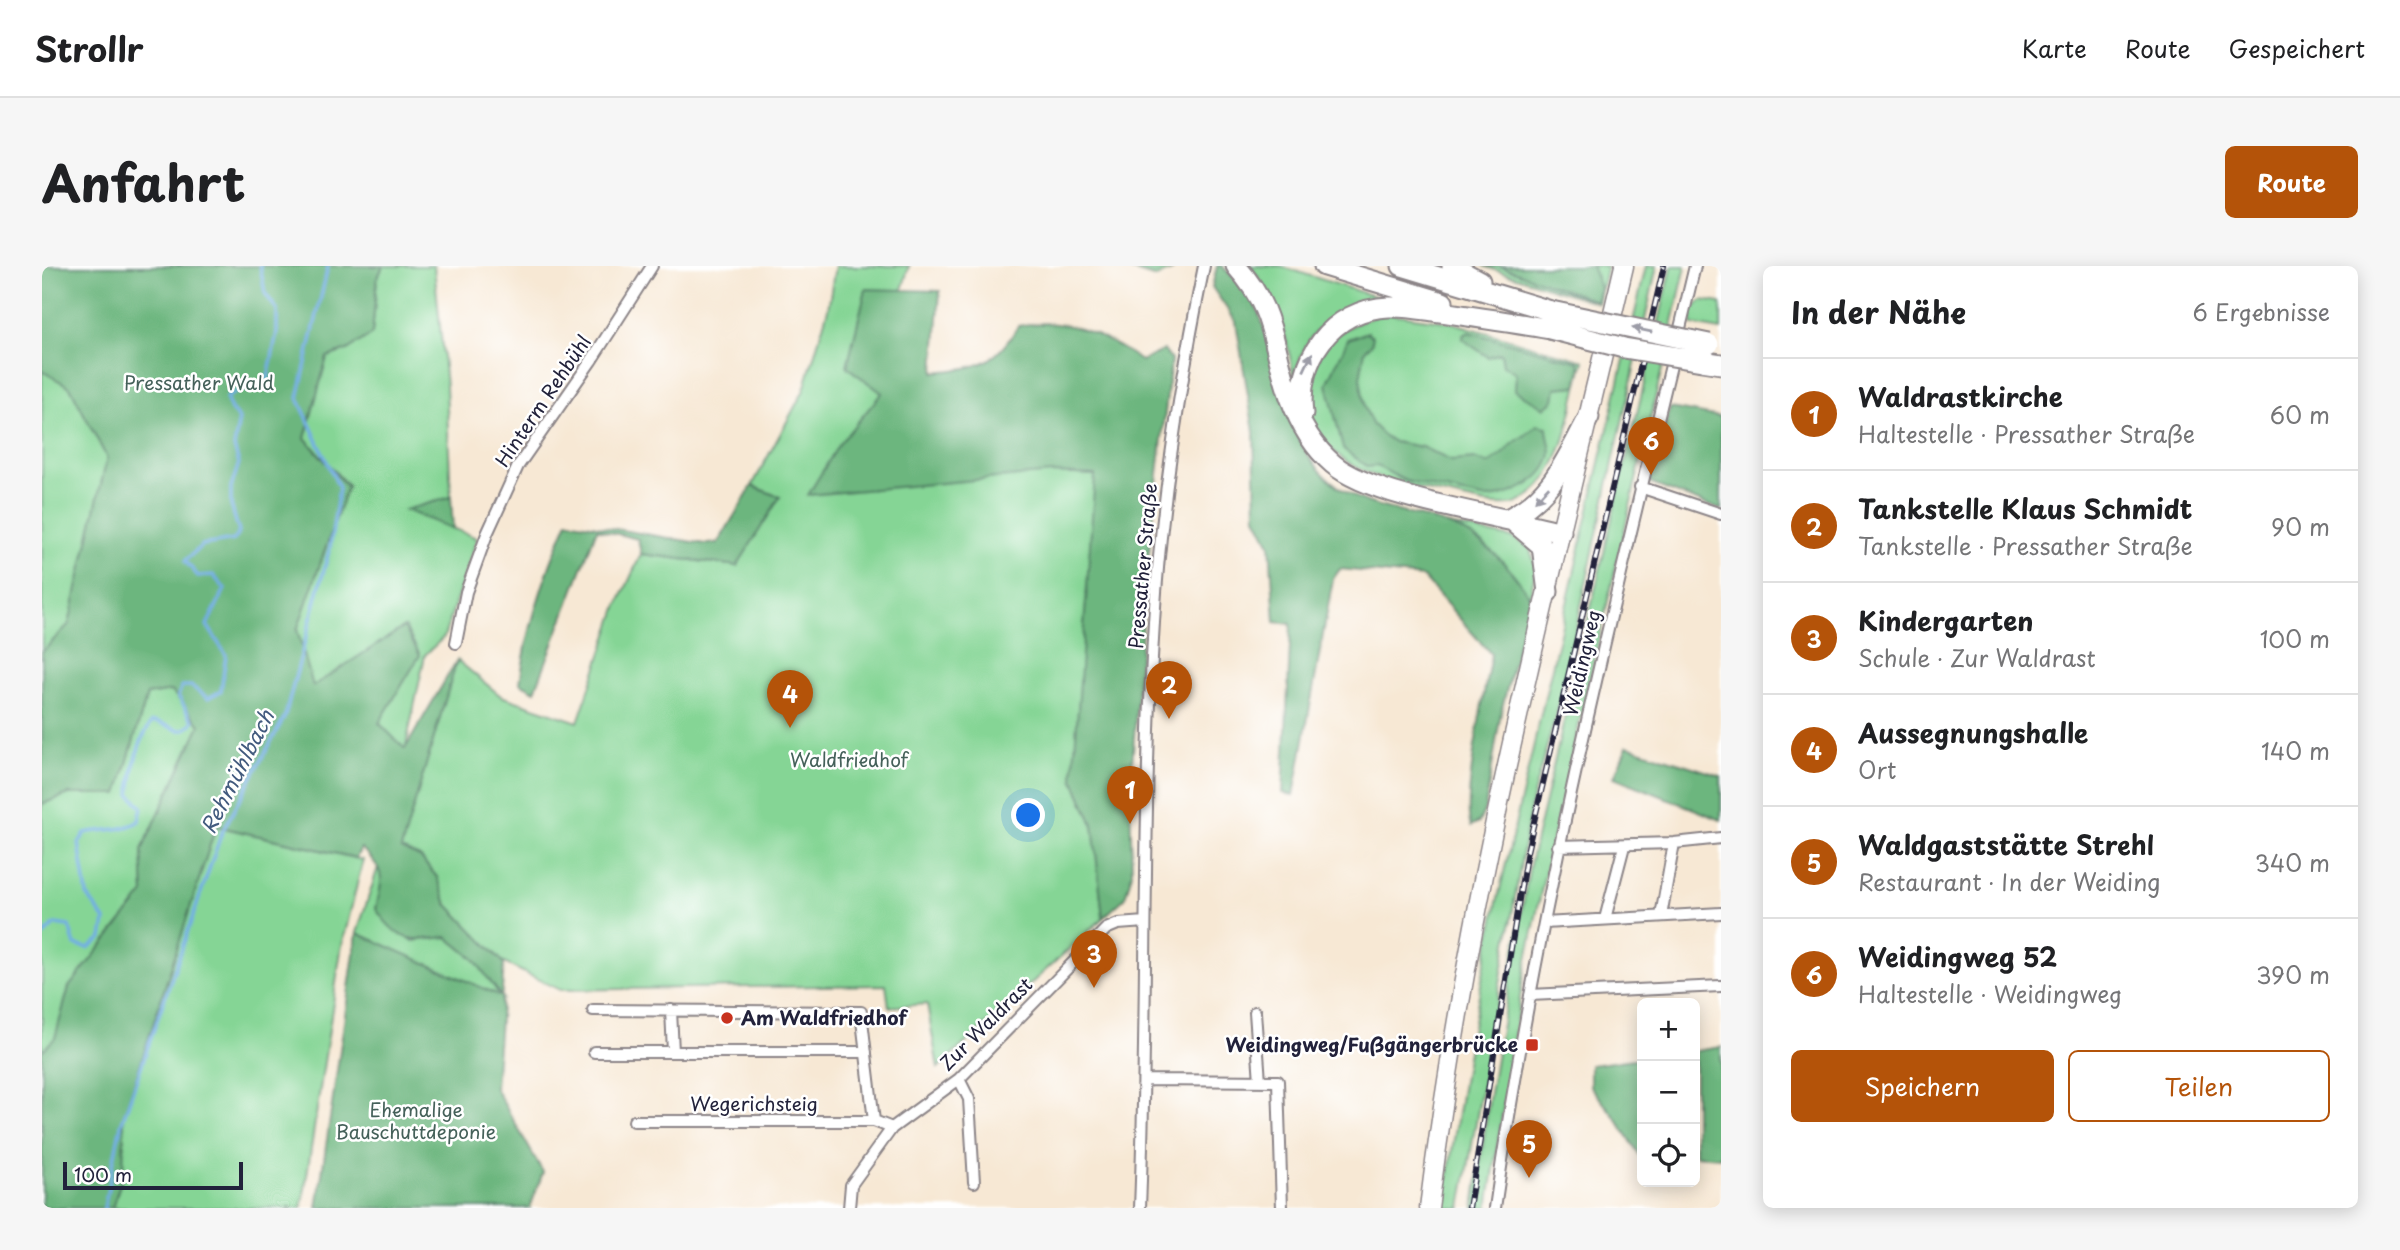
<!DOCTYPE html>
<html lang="de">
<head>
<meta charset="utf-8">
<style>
	:root { --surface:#fff; --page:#f6f6f6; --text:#202124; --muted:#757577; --line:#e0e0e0; --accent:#b45309 }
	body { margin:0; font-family:"Playpen Sans",sans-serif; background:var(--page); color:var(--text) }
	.controls { position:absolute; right:21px; bottom:21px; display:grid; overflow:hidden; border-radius:10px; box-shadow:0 4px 18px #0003 }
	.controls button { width:63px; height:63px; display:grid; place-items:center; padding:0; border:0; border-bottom:2px solid var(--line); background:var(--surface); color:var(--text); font:35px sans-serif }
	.scale { position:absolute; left:21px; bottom:18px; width:180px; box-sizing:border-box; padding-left:7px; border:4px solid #22223b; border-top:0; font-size:19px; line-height:24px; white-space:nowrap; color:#22223b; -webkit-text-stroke:5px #fff; paint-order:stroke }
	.you { position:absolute; left:987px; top:550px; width:24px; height:24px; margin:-18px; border:5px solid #fff; border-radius:50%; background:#1a73e8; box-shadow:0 0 0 10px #1a73e833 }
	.badge { display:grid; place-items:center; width:46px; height:46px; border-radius:50%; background:var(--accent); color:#fff; font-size:23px; font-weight:700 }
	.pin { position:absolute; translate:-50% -58px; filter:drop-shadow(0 2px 4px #0008) }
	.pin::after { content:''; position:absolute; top:37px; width:24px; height:21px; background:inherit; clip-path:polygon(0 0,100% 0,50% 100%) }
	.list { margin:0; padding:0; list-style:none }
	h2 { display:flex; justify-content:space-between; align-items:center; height:91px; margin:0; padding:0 28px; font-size:30px }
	h2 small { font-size:23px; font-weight:400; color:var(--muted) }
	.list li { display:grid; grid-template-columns:46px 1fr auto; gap:21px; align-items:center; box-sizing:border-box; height:112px; padding:0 28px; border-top:2px solid var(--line) }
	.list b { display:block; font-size:26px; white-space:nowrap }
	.list p { margin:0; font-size:23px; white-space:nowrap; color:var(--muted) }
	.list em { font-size:23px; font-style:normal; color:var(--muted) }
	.actions { display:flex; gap:14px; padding:21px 28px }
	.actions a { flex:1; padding:16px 0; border:2px solid var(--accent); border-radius:10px; text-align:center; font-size:24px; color:var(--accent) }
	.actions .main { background:var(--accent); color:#fff }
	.icon { flex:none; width:38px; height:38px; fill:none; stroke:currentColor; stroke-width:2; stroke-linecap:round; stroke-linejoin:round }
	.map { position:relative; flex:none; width:1679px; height:942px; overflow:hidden; border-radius:10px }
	header { display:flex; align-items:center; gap:42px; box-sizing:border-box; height:98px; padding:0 35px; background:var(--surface); border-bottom:2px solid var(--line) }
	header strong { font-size:33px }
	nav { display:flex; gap:38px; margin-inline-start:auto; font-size:24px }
	.intro { display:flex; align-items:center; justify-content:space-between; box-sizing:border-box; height:168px; padding:0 42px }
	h1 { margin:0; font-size:49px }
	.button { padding:18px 32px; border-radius:10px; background:var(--accent); color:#fff; font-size:24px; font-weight:700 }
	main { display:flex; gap:42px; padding:0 42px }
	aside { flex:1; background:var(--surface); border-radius:10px; box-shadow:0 4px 18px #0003 }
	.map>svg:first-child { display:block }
	.green { fill:#85d595; stroke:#547c68; stroke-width:2 }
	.forest { fill:#6cb67e; stroke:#476c5c; stroke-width:2 }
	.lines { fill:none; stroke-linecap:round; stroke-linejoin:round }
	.stream { stroke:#72aee3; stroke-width:3.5 }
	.minor-casing { stroke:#8c8588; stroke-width:14 }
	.primary-casing { stroke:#8c8588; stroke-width:21 }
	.motorway-casing { stroke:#8c8588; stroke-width:23 }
	.minor { stroke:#fff; stroke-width:10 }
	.primary { stroke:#fff; stroke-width:18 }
	.motorway { stroke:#fff; stroke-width:19 }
	.rail-casing { stroke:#22223b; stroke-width:6 }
	.rail { stroke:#fff; stroke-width:3.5; stroke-dasharray:10; stroke-linecap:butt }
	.motorway-bridge-casing { stroke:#8c8588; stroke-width:23; stroke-linecap:butt }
	.motorway-bridge { stroke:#fff; stroke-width:19 }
	.oneway { fill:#9c9ca7 }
	.poi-dot { fill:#c8321e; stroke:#fff; stroke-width:2.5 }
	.labels { text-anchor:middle; stroke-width:5; stroke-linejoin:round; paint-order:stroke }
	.park-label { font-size:19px; fill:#45615a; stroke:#fff }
	.street-label { font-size:19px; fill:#22223b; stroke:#fff }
	.poi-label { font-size:19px; font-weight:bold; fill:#22223b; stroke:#fff; text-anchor:start }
	.water-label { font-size:21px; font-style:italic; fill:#425a7e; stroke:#fff }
</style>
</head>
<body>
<header>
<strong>Strollr</strong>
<nav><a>Karte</a><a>Route</a><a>Gespeichert</a></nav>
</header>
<div class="intro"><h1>Anfahrt</h1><a class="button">Route</a></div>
<main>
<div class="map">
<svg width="1679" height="942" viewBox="0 0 1679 942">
	<rect width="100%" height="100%" fill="#fff"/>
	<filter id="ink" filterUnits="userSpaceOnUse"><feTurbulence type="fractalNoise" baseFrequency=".0143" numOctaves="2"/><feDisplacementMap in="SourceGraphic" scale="14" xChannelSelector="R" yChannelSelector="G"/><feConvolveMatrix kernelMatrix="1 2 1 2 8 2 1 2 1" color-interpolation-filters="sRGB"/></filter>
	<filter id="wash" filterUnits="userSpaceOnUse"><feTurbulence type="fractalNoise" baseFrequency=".00686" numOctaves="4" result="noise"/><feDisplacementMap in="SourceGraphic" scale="28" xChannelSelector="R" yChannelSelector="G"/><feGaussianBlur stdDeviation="1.57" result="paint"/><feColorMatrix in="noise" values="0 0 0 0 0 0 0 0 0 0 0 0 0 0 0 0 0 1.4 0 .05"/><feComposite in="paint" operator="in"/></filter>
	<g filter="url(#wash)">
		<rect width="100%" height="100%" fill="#f7e8d4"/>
		<path class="green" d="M341,0H392L404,120L409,231L365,244L435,272L402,371L383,389L363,484L337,457L378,389L363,361L271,421L255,364L305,221H307L263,172L285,91L305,84L330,68L335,13Z
			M793,0H867L860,24H824L805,100L1011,207L1054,209L1031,512L1051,558L1061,652L896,802L885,738L847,741L844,719L518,724L462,697L405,638L395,611L378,591L359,583L415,394L459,430L536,456L576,339L599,288L695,300L737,231L710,220L762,124L786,43Z
			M1208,0H1238L1344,34C1292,45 1264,57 1252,114C1246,72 1235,33 1208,0Z
			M1441,0H1565L1556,37Z
			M1604,0H1615L1517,438L1490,533L1419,942H1401L1425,791L1455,636Z
			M1630,0H1644L1508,583L1480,718L1446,942H1432L1448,827L1488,598Z
			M1660,34L1679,37V64L1650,59L1649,45Z
			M1343,47L1408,56L1542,95C1530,134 1526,189 1498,220C1490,228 1478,239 1467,239C1447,241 1423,233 1404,229C1342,216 1254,196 1270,113C1279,70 1305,59 1343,47Z
			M0,105L28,121L65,192L27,359L0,386Z
			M1407,259L1471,272L1487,281L1494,300L1488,331C1460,289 1450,284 1407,259Z
			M130,425L158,459L100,584L102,627L27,721L13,773L0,785V538L27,528H76L105,429Z
			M174,560L321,594L299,684L260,942H70L81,909L82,850Z
			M337,598L340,619L334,643L371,675L405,671L432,693L460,732L315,667Z"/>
		<path class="forest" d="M0,0H341L335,13L330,68L305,84L285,91L263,172L305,221L255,364L271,420L362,361L378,389L337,457L363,483L415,394L359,583L378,591L395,611L405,638L462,697L453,822L501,906L488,942H275L315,667L459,730L432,693L405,671C367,675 357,677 334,643C341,611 344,605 319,582L314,592L174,560L82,850L81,909L70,942H0V785L13,772L27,721L102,627L100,584L158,459L130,425L105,429L76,528H27L0,538V386L27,358L65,192L28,121L0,105Z
			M1077,0H1132L1131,4L1114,12Z
			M1175,0H1180C1194,14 1209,27 1216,45C1240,103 1238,170 1288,214C1321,244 1366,244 1406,259C1443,272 1466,299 1488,331L1459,446L1443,543L1437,556L1429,560C1419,536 1444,420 1449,388L1381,311L1298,303L1291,313L1252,529L1241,527L1249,358L1233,356L1228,278L1214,251L1212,166L1194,56L1170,21Z
			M1457,0H1550L1558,22L1554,35Z
			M824,23L898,25L892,106C936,101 952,101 976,60C1024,50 1060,68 1099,95L1122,84L1129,94L1103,322L1088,527L1090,607L1083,632L1061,652L1051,558L1031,512L1053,209L1011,207L766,229L797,178L840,127L805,101Z
			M1326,66L1331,71L1329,79L1323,84L1318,112L1323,142L1330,158L1340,168L1352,176L1380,181L1409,195L1432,193L1446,198C1457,192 1464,184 1472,177C1480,170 1486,169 1495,159L1505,161C1505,169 1509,180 1509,187C1506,215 1463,234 1440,232L1363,215L1335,200L1326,201L1301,183L1285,118L1306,73Z
			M1427,66L1537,96L1539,104L1534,120L1514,122L1512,134L1502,142C1493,134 1483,132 1473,124L1474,107L1461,99L1459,87L1446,91L1420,73L1422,68Z
			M1628,142L1679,151V244L1607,217Z
			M710,220L738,231L695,300L599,288L596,273L555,263L493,425L478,417C485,361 503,307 526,255L663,278L676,277Z
			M409,231L411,263L363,244Z
			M1585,480L1679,510V554L1572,511Z
			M1679,781V891L1653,889V785Z
			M1600,792V893L1577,856L1548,820V799Z"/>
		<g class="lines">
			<path class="stream" d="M0,671L13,658L27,660L33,679L46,682L60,672L63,654L45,629L37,577L43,567C61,563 83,565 97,555L100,541L88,528C91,503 94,477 110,456C127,455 139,475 151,455L136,430L140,420H149L166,432L179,425L184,389L165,359L183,323L171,309L156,310L143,295L160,279L192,274L197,266L189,239V222L197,197L192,181L197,153L189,144L184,132L199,123L224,122L235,66V44L223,27L218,0
				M62,942L79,859L180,566L243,450L288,281L297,222L256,132L286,0"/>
		</g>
	</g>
	<g filter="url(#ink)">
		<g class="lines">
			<g class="minor-casing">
				<path id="minor" d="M1598,221L1679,248
					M414,377L424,326L445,268L476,200L549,95L610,0
					M1516,580L1632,577L1679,572
					M1619,650L1632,577
					M1563,653L1582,580
					M1502,657L1679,647
					M1488,729L1679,720
					M551,744L819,746L832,855L850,862
					M629,744L631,786
					M1213,746L1218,815
					M552,786H824
					M917,813L927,833L932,916
					M1102,814L1236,815L1240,942
					M592,855H832
					M807,942L809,919L850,862L917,813L1064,663L1076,658L1103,656
					M1098,942C1106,747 1100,551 1112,356C1119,236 1138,117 1162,0
					M1453,942C1498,624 1578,312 1653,0"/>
			</g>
			<g class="primary-casing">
				<path id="primary" d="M1387,942C1426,624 1509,312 1582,0"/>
			</g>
			<g class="motorway-casing">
				<path id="motorway" d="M1194,0C1235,46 1229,78 1248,131C1257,156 1270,180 1291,198C1332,233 1461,250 1519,266
					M1282,0L1401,36
					M1360,0L1509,45
					M1410,0L1438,15
					M1660,95L1679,98
					M1261,148C1254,94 1289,43 1347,41C1366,40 1387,45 1406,47C1440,52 1474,57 1508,63
					M1467,252C1511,230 1524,192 1547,151
					M1473,257L1500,280L1506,326"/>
			</g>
			<use href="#minor" class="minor"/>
			<use href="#primary" class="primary"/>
			<use href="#motorway" class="motorway"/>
			<g class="rail-casing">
				<path id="rail" d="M1427,942L1484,590L1622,0"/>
			</g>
			<use href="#rail" class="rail"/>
			<g class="motorway-bridge-casing">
				<path id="motorway-bridge" d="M1509,45L1667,78
					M1508,63L1582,82L1660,95"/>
			</g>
			<use href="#motorway-bridge" class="motorway-bridge"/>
		</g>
		<defs><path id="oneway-solid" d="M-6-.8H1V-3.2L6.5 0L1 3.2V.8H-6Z" transform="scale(1.75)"/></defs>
		<g class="oneway">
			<use href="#oneway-solid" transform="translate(1600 64) rotate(-168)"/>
			<use href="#oneway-solid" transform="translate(1266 96) rotate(-65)"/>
			<use href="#oneway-solid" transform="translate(1500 228) rotate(133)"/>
		</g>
	</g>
	<g class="poi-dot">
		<circle cx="685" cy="752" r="7"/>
		<rect x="1483" y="772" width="14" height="14" rx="3.5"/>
	</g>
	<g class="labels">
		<g class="park-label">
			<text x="157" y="124">Pressather Wald</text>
			<text x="807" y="501">Waldfriedhof</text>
			<text x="374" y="851">Ehemalige<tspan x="374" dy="22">Bauschuttdeponie</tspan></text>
		</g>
		<g class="street-label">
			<text transform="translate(501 135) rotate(-56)" y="7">Hinterm Rehbühl</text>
			<text transform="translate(1101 300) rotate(-85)" y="7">Pressather Straße</text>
			<text transform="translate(1540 397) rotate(-77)" y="7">Weidingweg</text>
			<text transform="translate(944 758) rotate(-45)" y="7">Zur Waldrast</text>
			<text x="712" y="845">Wegerichsteig</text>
		</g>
		<g class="poi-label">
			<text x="699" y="759">Am Waldfriedhof</text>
			<text x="1476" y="786" text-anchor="end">Weidingweg/Fußgängerbrücke</text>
		</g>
		<g class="water-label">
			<text transform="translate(196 506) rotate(-63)" y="7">Rehmühlbach</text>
		</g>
	</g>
</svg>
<div class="controls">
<button>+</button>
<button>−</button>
<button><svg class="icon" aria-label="locate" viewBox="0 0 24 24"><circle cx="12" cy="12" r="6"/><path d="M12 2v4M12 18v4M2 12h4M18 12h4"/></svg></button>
</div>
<div class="scale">100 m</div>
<div class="you"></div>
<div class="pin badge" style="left:1088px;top:558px">1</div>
<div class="pin badge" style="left:1127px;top:453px">2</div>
<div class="pin badge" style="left:1052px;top:722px">3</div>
<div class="pin badge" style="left:748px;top:462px">4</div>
<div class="pin badge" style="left:1487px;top:912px">5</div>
<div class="pin badge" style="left:1609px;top:209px">6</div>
</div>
<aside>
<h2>In der Nähe<small>6 Ergebnisse</small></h2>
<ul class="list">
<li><span class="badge">1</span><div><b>Waldrastkirche</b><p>Haltestelle · Pressather Straße</p></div><em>60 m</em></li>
<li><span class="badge">2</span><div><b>Tankstelle Klaus Schmidt</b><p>Tankstelle · Pressather Straße</p></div><em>90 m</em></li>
<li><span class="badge">3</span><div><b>Kindergarten</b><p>Schule · Zur Waldrast</p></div><em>100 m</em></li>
<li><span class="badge">4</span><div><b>Aussegnungshalle</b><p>Ort</p></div><em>140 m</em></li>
<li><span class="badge">5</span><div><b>Waldgaststätte Strehl</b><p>Restaurant · In der Weiding</p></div><em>340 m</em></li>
<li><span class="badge">6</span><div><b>Weidingweg 52</b><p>Haltestelle · Weidingweg</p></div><em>390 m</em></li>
</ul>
<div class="actions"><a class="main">Speichern</a><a>Teilen</a></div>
</aside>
</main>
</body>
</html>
